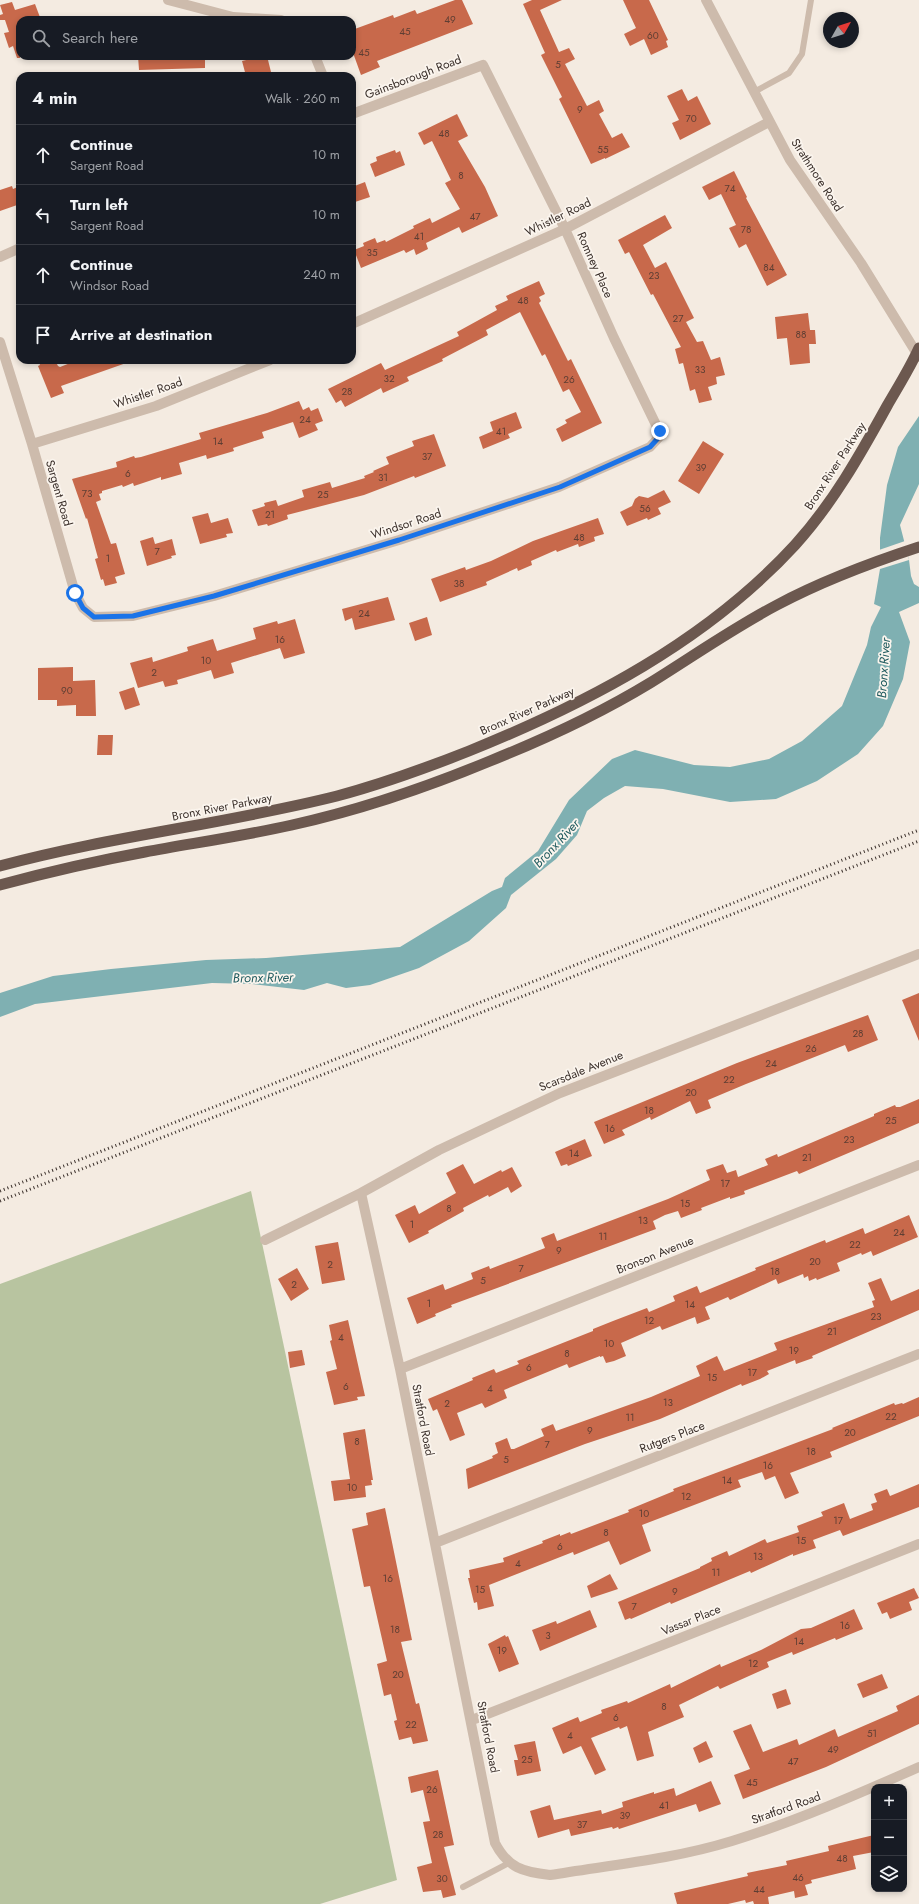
<!DOCTYPE html>
<html lang="en">
<head>
<meta charset="utf-8">
<style>
	:root { --surface:#171b24; --page:#20242c; --text:#f1f3f6; --muted:#9ea1a6; --line:#363941 }
	body { margin:0; font-family:Jost,sans-serif; background:var(--page); color:var(--text) }
	.controls { position:absolute; right:12px; bottom:12px; display:grid; overflow:hidden; border-radius:8px; box-shadow:0 2px 6px #0003 }
	.controls button { width:36px; height:36px; display:grid; place-items:center; padding:0; border:0; border-bottom:1px solid var(--line); background:var(--surface); color:var(--text); font:20px sans-serif }
	.compass { position:absolute; left:823px; top:12px; width:36px; height:36px; border-radius:50%; background:var(--surface); box-shadow:0 2px 6px #0003; rotate:51deg }
	.stop { position:absolute; width:12px; height:12px; margin:-9px; border:3px solid #1a73e8; border-radius:50%; background:#fff }
	.stop.end { background:#1a73e8; border-color:#fff; box-shadow:0 1px 4px #0008 }
	.list { margin:0; padding:0; list-style:none }
	h2 { display:flex; justify-content:space-between; align-items:center; height:52px; margin:0; padding:0 16px; font-size:17px }
	h2 small { font-size:13px; font-weight:400; color:var(--muted) }
	.list li { display:grid; grid-template-columns:26px 1fr auto; gap:12px; align-items:center; box-sizing:border-box; height:60px; padding:0 16px; border-top:1px solid var(--line) }
	.list b { display:block; font-size:15px; white-space:nowrap }
	.list p { margin:0; font-size:13px; white-space:nowrap; color:var(--muted) }
	.list em { font-size:13px; font-style:normal; color:var(--muted) }
	.icon { flex:none; width:22px; height:22px; fill:none; stroke:currentColor; stroke-width:2; stroke-linecap:round; stroke-linejoin:round }
	.map { position:relative; flex:none; width:919px; height:1904px; overflow:hidden }
	.search { position:absolute; background:var(--surface); box-shadow:0 2px 6px #0003; left:16px; top:16px; width:340px; height:44px; display:flex; align-items:center; gap:10px; box-sizing:border-box; padding:0 14px; border-radius:12px; color:var(--muted); font-size:15px }
	.panel { position:absolute; background:var(--surface); box-shadow:0 2px 6px #0003; left:16px; top:72px; width:340px; height:292px; border-radius:12px }
	.map>svg:first-child { display:block }
	.green { fill:#b8c4a0 }
	.water { fill:#7fb0b2 }
	.pier { fill:#f4ebe1 }
	.building { fill:#c8694b }
	.lines { fill:none; stroke-linecap:round; stroke-linejoin:round }
	.service { stroke:#cdbbac; stroke-width:6 }
	.minor { stroke:#cdbbac; stroke-width:10 }
	.tertiary { stroke:#cdbbac; stroke-width:10 }
	.trunk { stroke:#6c584f; stroke-width:11 }
	.rail { stroke:#3b302b; stroke-width:3; stroke-dasharray:1 3; stroke-linecap:butt }
	.route { stroke:#1a73e8; stroke-width:5 }
	.labels { text-anchor:middle; stroke-width:3.5; stroke-linejoin:round; paint-order:stroke }
	.number-label { font-size:10px; fill:#5e3e33 }
	.street-label { font-size:12px; fill:#3b302b; stroke:#fbf5ee }
	.water-label { font-size:13px; font-style:italic; fill:#1f5a5e; stroke:#fbf5ee }
</style>
</head>
<body>
<div class="map">
<svg width="919" height="1904" viewBox="0 0 919 1904">
	<rect width="100%" height="100%" fill="#f4ebe1"/>
	<path class="green" d="M251,1191L397,1880L320,1904H0V1284Z"/>
	<path class="water" d="M919,416V484L900,525L909,560L911,576L914,584L919,587V603L899,612L910,642L903,679L883,726L858,754L817,781L776,799L730,802L663,789L625,786L604,798L587,811L577,835L556,859L511,895L506,908L469,941L419,968L370,985L346,988L327,983L304,990L252,984L212,983L35,1004L0,1017V993L53,976L111,969L206,960L266,958L400,947L492,891L502,887L505,878L538,851L569,800L612,759L635,750L694,765L730,767L769,759L802,741L842,706L867,645L871,627L881,607L874,604L880,569V538L887,485L898,447Z"/>
	<path class="pier" d="M905,541L909,560L880,569L879,550Z"/>
	<path class="building" d="M455,0H462L473,24L377,61L380,67L361,75L352,50L356,49L352,39V30L393,15L394,18L415,10L417,14Z
		M532,0H562L540,10L559,52L569,48L575,59L565,64L587,106L599,100L604,111L599,114L612,138L622,133L630,147L605,159V158L591,164L559,99L562,97L541,55L545,53L523,4Z
		M623,0H649L668,40L666,41L668,47L651,55L644,39L630,46L624,34L636,28Z
		M12,2L15,10L35,4L41,20H20V58H17L13,46L9,48L4,33L9,32L5,20H0V15L3,14L0,5Z
		M138,56H205V68L139,70Z
		M263,56H267L272,76H246L242,61Z
		M682,89L688,101L697,96L711,124L680,140L672,123L679,120L667,96Z
		M457,114L468,136L458,141L485,187L498,216L462,233L459,227L426,243L428,249L416,255L414,249L406,253L404,250L361,268L354,250L364,246L363,243L375,238L377,243L385,240L386,242L414,228L413,226L430,218L432,223L460,209L445,183L451,180L432,141L424,145L418,133Z
		M395,150L396,153L400,151L405,165L375,177L370,164L377,161L376,157Z
		M734,171L747,197L746,198L787,275L767,286L746,244L739,248L729,228L736,225L721,194L709,200L702,187Z
		M365,182L370,197L352,203V187Z
		M12,186L13,189L20,186V204L0,211V190Z
		M665,215L672,228L643,245L655,268L666,262L694,318L686,322L697,342L703,341L711,360L720,357L725,375L716,377L717,384L708,387L712,400L699,403L695,389L690,391L683,363L679,364L675,349L681,347L653,294L651,295L629,252L625,254L618,240Z
		M539,281L545,294L539,297L541,301L539,303L568,361L571,359L602,423L562,442L556,429L567,423L565,420L581,412L569,389L563,392L545,354L542,356L520,312L486,330L488,335L442,359L443,361L407,377L409,381L383,393L381,388L345,407L341,400L336,403L328,389L381,363L385,370L459,336L457,332L497,310L495,306L508,300L506,296Z
		M808,313L810,330H815L816,344H809L810,363L790,365L787,338L777,339L775,317Z
		M38,360H55L58,366L60,367L78,360H128L129,362L61,386L64,393L51,398L38,366L40,365Z
		M299,401L303,410L309,407L311,411L318,408L323,421L315,424L318,430L299,438L293,422L262,432L264,438L233,448L234,451L207,459L206,455L179,463L182,474L161,480V477L134,486L133,483L123,487L122,485L102,491V493L99,494L101,500L96,502L111,544L116,543L125,574L115,577L117,583L105,586L103,579L101,580L95,559L98,558L87,518L86,519L72,479L117,467L116,462L134,456L135,458L141,457L201,439L199,433L267,413Z
		M516,412L522,428L508,434L510,438L483,449L479,437L493,431L490,422Z
		M434,434L446,466L415,478L414,476L364,495L287,515L288,519L268,526L267,524L258,526L252,510L265,506L264,503L276,500L278,506L304,497L302,490L330,482L332,488L365,478L364,476L374,472L373,471L389,464L386,457L414,446L412,441Z
		M703,441L724,454L699,494L678,481Z
		M664,490L671,502L658,508L661,514L648,520L647,518L627,526L620,512L632,506L635,499L639,496L648,498Z
		M208,513L211,523L228,518L233,533L226,534L227,537L200,544L192,517Z
		M598,518L604,534L594,537L595,541L579,547L578,544L557,552L556,550L531,561L532,565L518,571L517,568L486,582L487,585L440,602L431,579L465,567L466,570L491,561L533,541Z
		M153,537L155,544L172,539L176,555L171,556L172,558L147,566L140,541Z
		M388,597L395,620L355,630L352,618L345,621L342,609Z
		M427,617L432,635L415,641L409,623Z
		M295,619L305,653L284,659L280,648L231,663L234,673L214,679L211,670L177,680L178,684L165,687L163,681L138,688L130,663L152,657L153,662L188,651L187,647L213,639L217,651L256,639L253,628L277,621L278,624Z
		M73,667V681L95,680L96,716H76V705L57,706V700H38V668Z
		M134,687L140,705L125,710L119,692Z
		M98,735H113L112,755H97Z
		M919,993V1041L902,1000Z
		M868,1015L878,1040L848,1052L845,1045L746,1084L708,1100L711,1108L696,1114L690,1101L651,1120L650,1117L622,1130L625,1135L604,1144L594,1122L737,1063Z
		M919,1099V1123L799,1174L797,1171L744,1191L745,1194L730,1199V1197L701,1208L702,1210L681,1218L678,1211L665,1215L653,1221L656,1229L451,1305L452,1307L435,1314L436,1316L417,1324L407,1298L443,1284L445,1290L473,1279L471,1273L489,1266L490,1269L545,1248L541,1238L554,1233L557,1241L668,1199L710,1180L706,1170L723,1164L727,1173L736,1170L738,1177L768,1165L765,1159L777,1154L778,1157L874,1116V1114L895,1105L896,1107H900Z
		M585,1139L592,1156L568,1166L567,1164L561,1166L555,1152Z
		M463,1164L474,1184L501,1170L502,1172L512,1167L522,1186L511,1193L508,1187L489,1197L488,1195L463,1208L464,1211L428,1231L429,1233L409,1243L395,1215L415,1205L419,1214L456,1193L446,1173Z
		M909,1215L918,1237L873,1256L871,1251L862,1255L861,1253L837,1263L840,1271L817,1280L816,1278L809,1281L808,1276L804,1278L803,1274L778,1284L776,1279L730,1300L728,1297L705,1307L710,1319L697,1324L695,1317L662,1330L660,1326L621,1343L626,1356L614,1361L606,1363L603,1356L600,1357V1356L569,1368L567,1364L504,1390L507,1398L485,1408L482,1403L457,1413L465,1435L450,1441L437,1409L433,1411L428,1399L473,1380L472,1378L494,1369L496,1373L519,1364L517,1361L593,1331V1329L613,1321L647,1308L649,1312L675,1301L673,1296L697,1286L700,1293L756,1270L755,1268L825,1240L826,1243L863,1228L865,1234Z
		M338,1242L345,1280L322,1284L315,1246Z
		M297,1268L309,1289L291,1301L278,1279Z
		M881,1278L891,1301L919,1289V1310L812,1356L813,1358L796,1364L795,1360L767,1371L769,1374L760,1379L742,1386L741,1384L660,1419L585,1444L468,1489L466,1469L493,1458L492,1456L498,1453L495,1443L507,1438L511,1449H514L544,1436L541,1429L553,1424L556,1431L651,1397L700,1376L696,1366L717,1356L724,1371L777,1350L774,1343L874,1307L872,1301L875,1300L868,1283Z
		M348,1320L365,1396L357,1397L358,1400L334,1405L326,1372L337,1369L330,1341L332,1340L329,1325Z
		M302,1350L305,1365L290,1368L288,1352Z
		M919,1397V1416L830,1452L832,1457L790,1473L799,1493L785,1499L775,1476L765,1480L762,1472L738,1480L741,1487L642,1525L651,1551L620,1565L609,1541L574,1555L573,1552L489,1585L494,1606L478,1610L477,1602L474,1603L468,1578H470L469,1570L504,1562L503,1558L543,1543L542,1541L560,1534V1536L570,1532L571,1534L629,1512L628,1510L674,1491L673,1489L833,1429L832,1428L894,1403L895,1405L902,1403L903,1404Z
		M365,1429L373,1480H371L372,1485L365,1486L366,1497L334,1501L331,1481L350,1479L343,1433Z
		M919,1484V1507L843,1536L840,1530L813,1540L816,1548L793,1556V1554L751,1573L750,1571L671,1604L670,1602L631,1619L630,1618L625,1620L618,1602L700,1568V1567L712,1561L711,1558L727,1551L729,1556L765,1539L767,1543L799,1532L797,1526L823,1516L821,1512L844,1503L850,1519L873,1510L871,1504L877,1502L874,1494L887,1489L890,1496Z
		M385,1508L412,1640L401,1642L416,1704L419,1703L428,1741L413,1744L411,1737L399,1740L394,1721L397,1720L391,1694L384,1696L377,1664L387,1661L370,1586L364,1587L352,1529L368,1525L366,1513Z
		M610,1574L618,1589L591,1598L587,1586Z
		M914,1588L919,1598L909,1602L912,1610L890,1619L887,1612L882,1614L877,1603Z
		M854,1609L863,1629L836,1640L835,1638L793,1655L792,1652L767,1662L769,1667L720,1689L718,1686L679,1705L684,1717L648,1732L654,1756L637,1761L627,1726L620,1729L619,1727L591,1738L606,1770L595,1775L581,1746L563,1754L552,1728L578,1717L580,1722L602,1713L601,1710L627,1701L628,1703L670,1684L671,1688L720,1664L721,1667L761,1650L801,1629L811,1628Z
		M590,1610L597,1627L540,1651L532,1630L556,1621L557,1624Z
		M505,1635L506,1637L508,1636L519,1664L499,1672L488,1644Z
		M882,1674L888,1688L863,1698L857,1684Z
		M786,1689L791,1704L777,1709L772,1694Z
		M919,1695V1724L826,1767L743,1799L734,1775L750,1769L733,1731L751,1724L763,1752L797,1739L799,1745L835,1729L838,1737L898,1711L896,1706Z
		M535,1741L541,1771L517,1776L514,1760H518L514,1745Z
		M706,1741L713,1757L699,1763L693,1748Z
		M438,1770L454,1845L444,1847L456,1895L443,1898L441,1890L423,1892L417,1867L432,1863L423,1822L430,1821L423,1790L411,1793L408,1777Z
		M711,1781L721,1804L699,1812L696,1804L619,1829L618,1827L613,1829L612,1827L571,1836L569,1829L538,1838L530,1811L550,1805L554,1820L601,1810L602,1814L623,1807L622,1802L654,1792V1794L674,1788L676,1796Z
		M874,1835V1852L853,1856L856,1869L811,1880L812,1883L805,1885L808,1895L795,1898L794,1891L768,1897L769,1904H754L753,1901L746,1903L745,1900L728,1904H677L674,1893L748,1876L747,1873L787,1865L786,1861L829,1851L828,1846Z"/>
	<g class="lines">
		<path class="service" d="M754,92L789,73L802,54L811,0
			M463,1887L509,1863"/>
		<path class="minor" d="M168,0L233,17L281,20
			M315,56L323,76
			M0,257L20,248
			M352,324L565,229L769,122
			M0,342L32,444L75,593L83,608L94,617L133,616L214,596L399,540L559,487L650,447L660,436L659,431L614,338L565,229L483,65L352,114
			M32,444L156,406L270,360
			M361,1193L400,1369L495,1843C508,1868 523,1872 550,1875C611,1865 674,1859 732,1841C797,1821 858,1794 919,1767
			M265,1240L361,1193L439,1150L560,1093L919,954
			M400,1369L919,1165
			M435,1543L919,1354
			M472,1720L919,1544"/>
		<path class="tertiary" d="M706,0L790,160L861,263L919,357"/>
		<path class="trunk" d="M0,866C111,836 226,824 337,796C382,784 426,768 469,751C588,703 707,641 795,545C833,503 860,455 887,406C898,387 910,368 919,348
			M0,885C48,872 96,861 145,852C194,843 243,836 292,825C360,810 425,788 490,761C545,739 599,714 650,683C692,657 733,628 777,605C822,581 870,563 919,547"/>
		<path class="rail" d="M0,1191L919,830
			M0,1201L919,841"/>
	</g>
	<g class="lines">
		<path class="route" d="M75,593L83,608L94,617L133,616L214,596L399,540L560,487L650,447L660,436V431"/>
	</g>
	<g class="labels">
		<g class="number-label">
			<text x="450" y="23">49</text>
			<text x="405" y="35">45</text>
			<text x="653" y="39">60</text>
			<text x="364" y="56">45</text>
			<text x="558" y="68">5</text>
			<text x="580" y="113">9</text>
			<text x="691" y="122">70</text>
			<text x="444" y="137">48</text>
			<text x="603" y="153">55</text>
			<text x="461" y="179">8</text>
			<text x="730" y="192">74</text>
			<text x="475" y="220">47</text>
			<text x="746" y="233">78</text>
			<text x="419" y="240">41</text>
			<text x="372" y="256">35</text>
			<text x="769" y="271">84</text>
			<text x="654" y="279">23</text>
			<text x="523" y="304">48</text>
			<text x="678" y="322">27</text>
			<text x="801" y="338">88</text>
			<text x="700" y="373">33</text>
			<text x="389" y="382">32</text>
			<text x="569" y="383">26</text>
			<text x="347" y="395">28</text>
			<text x="305" y="423">24</text>
			<text x="501" y="435">41</text>
			<text x="218" y="445">14</text>
			<text x="427" y="460">37</text>
			<text x="701" y="471">39</text>
			<text x="128" y="477">6</text>
			<text x="383" y="481">31</text>
			<text x="87" y="497">73</text>
			<text x="323" y="498">25</text>
			<text x="645" y="512">56</text>
			<text x="270" y="518">21</text>
			<text x="579" y="541">48</text>
			<text x="157" y="555">7</text>
			<text x="108" y="562">1</text>
			<text x="459" y="587">38</text>
			<text x="364" y="617">24</text>
			<text x="280" y="643">16</text>
			<text x="206" y="664">10</text>
			<text x="154" y="676">2</text>
			<text x="67" y="694">90</text>
			<text x="858" y="1037">28</text>
			<text x="811" y="1052">26</text>
			<text x="771" y="1067">24</text>
			<text x="729" y="1083">22</text>
			<text x="691" y="1096">20</text>
			<text x="649" y="1114">18</text>
			<text x="891" y="1124">25</text>
			<text x="610" y="1132">16</text>
			<text x="849" y="1143">23</text>
			<text x="574" y="1157">14</text>
			<text x="807" y="1161">21</text>
			<text x="725" y="1187">17</text>
			<text x="685" y="1207">15</text>
			<text x="449" y="1212">8</text>
			<text x="643" y="1224">13</text>
			<text x="412" y="1228">1</text>
			<text x="899" y="1236">24</text>
			<text x="603" y="1240">11</text>
			<text x="855" y="1248">22</text>
			<text x="559" y="1254">9</text>
			<text x="815" y="1265">20</text>
			<text x="330" y="1268">2</text>
			<text x="521" y="1272">7</text>
			<text x="775" y="1275">18</text>
			<text x="483" y="1284">5</text>
			<text x="294" y="1288">2</text>
			<text x="429" y="1307">1</text>
			<text x="690" y="1308">14</text>
			<text x="876" y="1320">23</text>
			<text x="649" y="1324">12</text>
			<text x="832" y="1335">21</text>
			<text x="341" y="1341">4</text>
			<text x="609" y="1347">10</text>
			<text x="794" y="1354">19</text>
			<text x="567" y="1357">8</text>
			<text x="529" y="1371">6</text>
			<text x="752" y="1376">17</text>
			<text x="712" y="1381">15</text>
			<text x="346" y="1390">6</text>
			<text x="490" y="1392">4</text>
			<text x="668" y="1406">13</text>
			<text x="447" y="1407">2</text>
			<text x="891" y="1420">22</text>
			<text x="630" y="1421">11</text>
			<text x="590" y="1434">9</text>
			<text x="850" y="1436">20</text>
			<text x="357" y="1445">8</text>
			<text x="547" y="1448">7</text>
			<text x="811" y="1455">18</text>
			<text x="506" y="1463">5</text>
			<text x="768" y="1469">16</text>
			<text x="727" y="1484">14</text>
			<text x="352" y="1491">10</text>
			<text x="686" y="1500">12</text>
			<text x="644" y="1517">10</text>
			<text x="838" y="1524">17</text>
			<text x="606" y="1536">8</text>
			<text x="801" y="1544">15</text>
			<text x="560" y="1550">6</text>
			<text x="758" y="1560">13</text>
			<text x="518" y="1567">4</text>
			<text x="716" y="1576">11</text>
			<text x="388" y="1582">16</text>
			<text x="480" y="1593">15</text>
			<text x="675" y="1595">9</text>
			<text x="634" y="1610">7</text>
			<text x="845" y="1629">16</text>
			<text x="395" y="1633">18</text>
			<text x="548" y="1639">3</text>
			<text x="799" y="1645">14</text>
			<text x="502" y="1654">19</text>
			<text x="753" y="1667">12</text>
			<text x="398" y="1678">20</text>
			<text x="664" y="1710">8</text>
			<text x="616" y="1721">6</text>
			<text x="411" y="1728">22</text>
			<text x="872" y="1737">51</text>
			<text x="570" y="1739">4</text>
			<text x="833" y="1753">49</text>
			<text x="527" y="1763">25</text>
			<text x="793" y="1765">47</text>
			<text x="752" y="1786">45</text>
			<text x="432" y="1793">26</text>
			<text x="664" y="1809">41</text>
			<text x="625" y="1819">39</text>
			<text x="582" y="1828">37</text>
			<text x="438" y="1838">28</text>
			<text x="842" y="1862">48</text>
			<text x="798" y="1881">46</text>
			<text x="442" y="1882">30</text>
			<text x="759" y="1893">44</text>
		</g>
		<g class="street-label">
			<text transform="translate(413 77) rotate(-21)" y="4">Gainsborough Road</text>
			<text transform="translate(817 175) rotate(57)" y="4">Strathmore Road</text>
			<text transform="translate(558 217) rotate(-26)" y="4">Whistler Road</text>
			<text transform="translate(595 265) rotate(66)" y="4">Romney Place</text>
			<text transform="translate(148 393) rotate(-19)" y="4">Whistler Road</text>
			<text transform="translate(835 466) rotate(-57)" y="4">Bronx River Parkway</text>
			<text transform="translate(59 493) rotate(74)" y="4">Sargent Road</text>
			<text transform="translate(406 524) rotate(-18)" y="4">Windsor Road</text>
			<text transform="translate(527 711) rotate(-24)" y="4">Bronx River Parkway</text>
			<text transform="translate(222 807) rotate(-11)" y="4">Bronx River Parkway</text>
			<text transform="translate(581 1071) rotate(-22)" y="4">Scarsdale Avenue</text>
			<text transform="translate(655 1255) rotate(-22)" y="4">Bronson Avenue</text>
			<text transform="translate(423 1420) rotate(79)" y="4">Stratford Road</text>
			<text transform="translate(672 1437) rotate(-21)" y="4">Rutgers Place</text>
			<text transform="translate(691 1620) rotate(-22)" y="4">Vassar Place</text>
			<text transform="translate(488 1737) rotate(79)" y="4">Stratford Road</text>
			<text transform="translate(786 1808) rotate(-20)" y="4">Stratford Road</text>
		</g>
		<g class="water-label">
			<text transform="translate(883 668) rotate(-86)" y="5">Bronx River</text>
			<text transform="translate(556 843) rotate(-47)" y="5">Bronx River</text>
			<text transform="translate(263 977) rotate(-1)" y="5">Bronx River</text>
		</g>
	</g>
</svg>
<div class="controls">
<button>+</button>
<button>−</button>
<button><svg class="icon" aria-label="layers" viewBox="0 0 24 24"><path d="M12 4l9 5-9 5-9-5zM3 14l9 5 9-5"/></svg></button>
</div>
<svg class="compass" viewBox="-18 -18 36 36"><path d="M0-13l5 13h-10z" fill="#e53935"/><path d="M0 13l5-13h-10z" fill="#9ea1a6"/></svg>
<div class="stop" style="left:75px;top:593px"></div>
<div class="stop end" style="left:660px;top:431px"></div>
<div class="search"><svg class="icon" aria-label="search" viewBox="0 0 24 24"><circle cx="10" cy="10" r="6"/><path d="M15 15l6 6"/></svg>Search here</div>
<section class="panel">
<h2>4 min<small>Walk · 260 m</small></h2>
<ul class="list">
<li><svg class="icon" aria-label="ahead" viewBox="0 0 24 24"><path d="M12 20V5M6 11l6-6 6 6"/></svg><div><b>Continue</b><p>Sargent Road</p></div><em>10 m</em></li>
<li><svg class="icon" aria-label="left" viewBox="0 0 24 24"><path d="M17 20v-9H6M10 6l-5 5 5 5"/></svg><div><b>Turn left</b><p>Sargent Road</p></div><em>10 m</em></li>
<li><svg class="icon" aria-label="ahead" viewBox="0 0 24 24"><path d="M12 20V5M6 11l6-6 6 6"/></svg><div><b>Continue</b><p>Windsor Road</p></div><em>240 m</em></li>
<li><svg class="icon" aria-label="arrive" viewBox="0 0 24 24"><path d="M6 21V4h12l-3 4 3 4H6"/></svg><div><b>Arrive at destination</b></div></li>
</ul>
</section>
</div>
</body>
</html>
